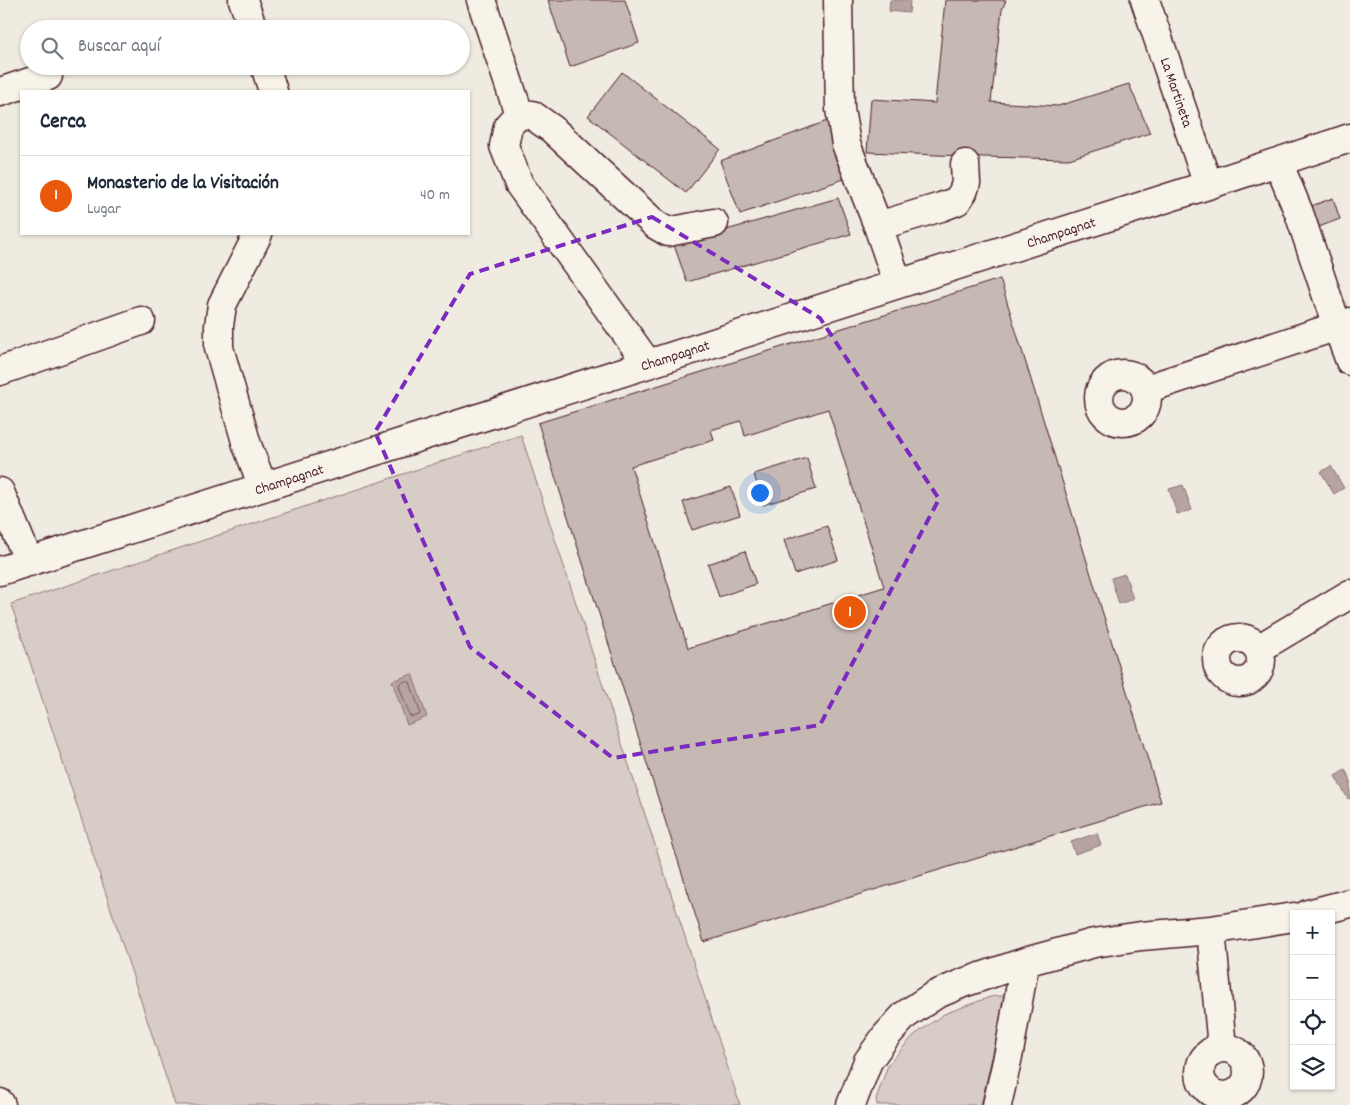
<!DOCTYPE html>
<html lang="es">
<head>
<meta charset="utf-8">
<style>
	:root { --surface:#fff; --page:#f6f6f7; --text:#1f2937; --muted:#747a83; --line:#e0e1e3; --accent:#ea580c }
	body { margin:0; font-family:Dekko,sans-serif; background:var(--page); color:var(--text) }
	.controls { position:absolute; right:15px; bottom:15px; display:grid; overflow:hidden; border-radius:0px; box-shadow:0 1px 4px #0004 }
	.controls button { width:45px; height:45px; display:grid; place-items:center; padding:0; border:0; border-bottom:1px solid var(--line); background:var(--surface); color:var(--text); font:25px sans-serif }
	.you { position:absolute; left:759px; top:492px; width:18px; height:18px; margin:-12px; border:4px solid #fff; border-radius:50%; background:#1a73e8; box-shadow:0 0 0 8px #1a73e833 }
	.badge { display:grid; place-items:center; width:32px; height:32px; border-radius:50%; background:var(--accent); color:#fff; font-size:16px; font-weight:700 }
	.pin { position:absolute; translate:-50% -50%; border:2px solid #fff; box-shadow:0 1px 5px #0006 }
	.list { margin:0; padding:0; list-style:none }
	h2 { display:flex; justify-content:space-between; align-items:center; height:65px; margin:0; padding:0 20px; font-size:21px }
	h2 small { font-size:16px; font-weight:400; color:var(--muted) }
	.list li { display:grid; grid-template-columns:32px 1fr auto; gap:15px; align-items:center; box-sizing:border-box; height:80px; padding:0 20px; border-top:1px solid var(--line) }
	.list b { display:block; font-size:19px; white-space:nowrap }
	.list p { margin:0; font-size:16px; white-space:nowrap; color:var(--muted) }
	.list em { font-size:16px; font-style:normal; color:var(--muted) }
	.icon { flex:none; width:28px; height:28px; fill:none; stroke:currentColor; stroke-width:2; stroke-linecap:round; stroke-linejoin:round }
	.map { position:relative; flex:none; width:1350px; height:1105px; overflow:hidden }
	.search { position:absolute; background:var(--surface); box-shadow:0 1px 4px #0004; left:20px; top:20px; width:450px; height:55px; display:flex; align-items:center; gap:12px; box-sizing:border-box; padding:0 18px; border-radius:28px; color:var(--muted); font-size:19px }
	.panel { position:absolute; background:var(--surface); box-shadow:0 1px 4px #0004; left:20px; top:90px; width:450px; height:145px; border-radius:0px }
	.map>svg:first-child { display:block }
	.green { fill:#d8cdc6; stroke:#917678 }
	.water { fill:#b7a4a2; stroke:#8b6f72 }
	.lines { fill:none; stroke-linecap:round; stroke-linejoin:round }
	.shore { stroke:#76545b; stroke-width:1 }
	.building { fill:#c6b8b3; stroke:#4a1f2b; fill-rule:evenodd }
	.minor-casing { stroke:#4a1f2b; stroke-width:31 }
	.minor { stroke:#f7f3e8; stroke-width:28 }
	.marked { fill:none; stroke:#7b2cbf; stroke-width:4; stroke-dasharray:10 6; stroke-linejoin:round }
	.labels { text-anchor:middle; stroke-width:4; stroke-linejoin:round; paint-order:stroke }
	.street-label { font-size:15px; fill:#4a1f2b; stroke:#f7f3e8 }
</style>
</head>
<body>
<div class="map">
<svg width="1350" height="1105" viewBox="0 0 1350 1105">
	<rect width="100%" height="100%" fill="#f0ebe0"/>
	<filter id="ink" filterUnits="userSpaceOnUse"><feTurbulence type="fractalNoise" baseFrequency=".02" numOctaves="2"/><feDisplacementMap in="SourceGraphic" scale="10" xChannelSelector="R" yChannelSelector="G"/><feConvolveMatrix kernelMatrix="1 2 1 2 8 2 1 2 1" color-interpolation-filters="sRGB"/></filter>
	<g filter="url(#ink)">
		<path class="green" d="M521,435L740,1105H175L11,604Z
			M998,996H1006L981,1105H877L876,1099L888,1065L913,1036L944,1014L990,997Z"/>
		<path class="water" d="M890,0H910L909,13L889,11Z
			M1331,466L1344,488L1334,494L1321,472Z
			M1183,485L1192,510L1177,514L1169,489Z
			M1125,574L1133,599L1119,604L1111,578Z
			M412,674L427,717L407,725L392,681Z
			M1345,770L1350,778V798L1348,799L1335,776Z
			M1097,833L1101,845L1075,854L1071,842Z"/>
		<g class="lines">
			<path class="shore" d="M407,681L410,682L420,712L419,715L412,717L410,716L399,686L400,683Z"/>
		</g>
		<path class="building" d="M548,0H625L639,43L570,67Z
			M945,0H1006L1002,10L991,102L1058,106L1129,84L1150,133L1069,159L984,157L867,152L871,99L935,103Z
			M622,72L720,149L686,193L588,116Z
			M827,121L847,178L740,214L720,161Z
			M838,198L851,234L687,282L674,245Z
			M1333,198L1340,219L1311,230L1303,209Z
			M1000,279L1161,802L704,942L538,423Z
			M828,409L884,587L688,648L631,466L714,440L711,430L741,421L745,436ZM807,458L816,489L763,505L754,474ZM731,487L740,515L692,530L683,502ZM827,526L838,560L795,574L784,540ZM745,551L756,584L719,597L708,564Z"/>
		<g class="lines">
			<g class="minor-casing">
				<path id="minor" d="M243,0L253,29
					M481,0L519,114
					M838,0L840,109L846,144L878,226L898,284
					M1145,0L1208,185
					M265,66L273,91
					M0,92L48,76
					M1278,162L1299,213L1337,326L1350,361
					M878,226L941,207L957,201L963,192L966,183L965,164
					M258,234L222,305L219,326V348L247,445L263,487
					M648,364L519,184L504,146L508,126L519,114L532,115L552,129L656,225L668,232L714,223
					M0,371L141,321
					M1099 398a24 24 0 1 1 48 0a24 24 0 1 1-48 0Z
					M1146,389L1350,322
					M0,492L29,562
					M0,571L1208,185L1350,138
					M1217 660a22 22 0 1 1 44 0a22 22 0 1 1-44 0Z
					M1258,649L1350,594
					M1308,914L1350,903
					M1211,930L1222,1048
					M1200 1072a24 24 0 1 1 48 0a24 24 0 1 1-48 0Z
					M0,1103L1,1105
					M851,1105L868,1061L886,1036L905,1015L935,995L963,983L1025,962L1094,943L1141,936L1211,930L1294,917
					M997,1105L1009,1052L1025,962"/>
			</g>
			<use href="#minor" class="minor"/>
		</g>
	</g>
	<path class="marked" d="M652,217L820,318L939,499L820,725L613,758L470,647L375,432L470,274Z"/>
	<g class="labels">
		<g class="street-label">
			<text transform="translate(1177 92) rotate(71)" y="5">La Martineta</text>
			<text transform="translate(1061 232) rotate(-18)" y="5">Champagnat</text>
			<text transform="translate(675 355) rotate(-18)" y="5">Champagnat</text>
			<text transform="translate(289 479) rotate(-18)" y="5">Champagnat</text>
		</g>
	</g>
</svg>
<div class="controls">
<button>+</button>
<button>−</button>
<button><svg class="icon" aria-label="locate" viewBox="0 0 24 24"><circle cx="12" cy="12" r="6"/><path d="M12 2v4M12 18v4M2 12h4M18 12h4"/></svg></button>
<button><svg class="icon" aria-label="layers" viewBox="0 0 24 24"><path d="M12 4l9 5-9 5-9-5zM3 14l9 5 9-5"/></svg></button>
</div>
<div class="you"></div>
<div class="pin badge" style="left:850px;top:612px">1</div>
<div class="search"><svg class="icon" aria-label="search" viewBox="0 0 24 24"><circle cx="10" cy="10" r="6"/><path d="M15 15l6 6"/></svg>Buscar aquí</div>
<section class="panel">
<h2>Cerca<small></small></h2>
<ul class="list">
<li><span class="badge">1</span><div><b>Monasterio de la Visitación</b><p>Lugar</p></div><em>40 m</em></li>
</ul>
</section>
</div>
</body>
</html>
